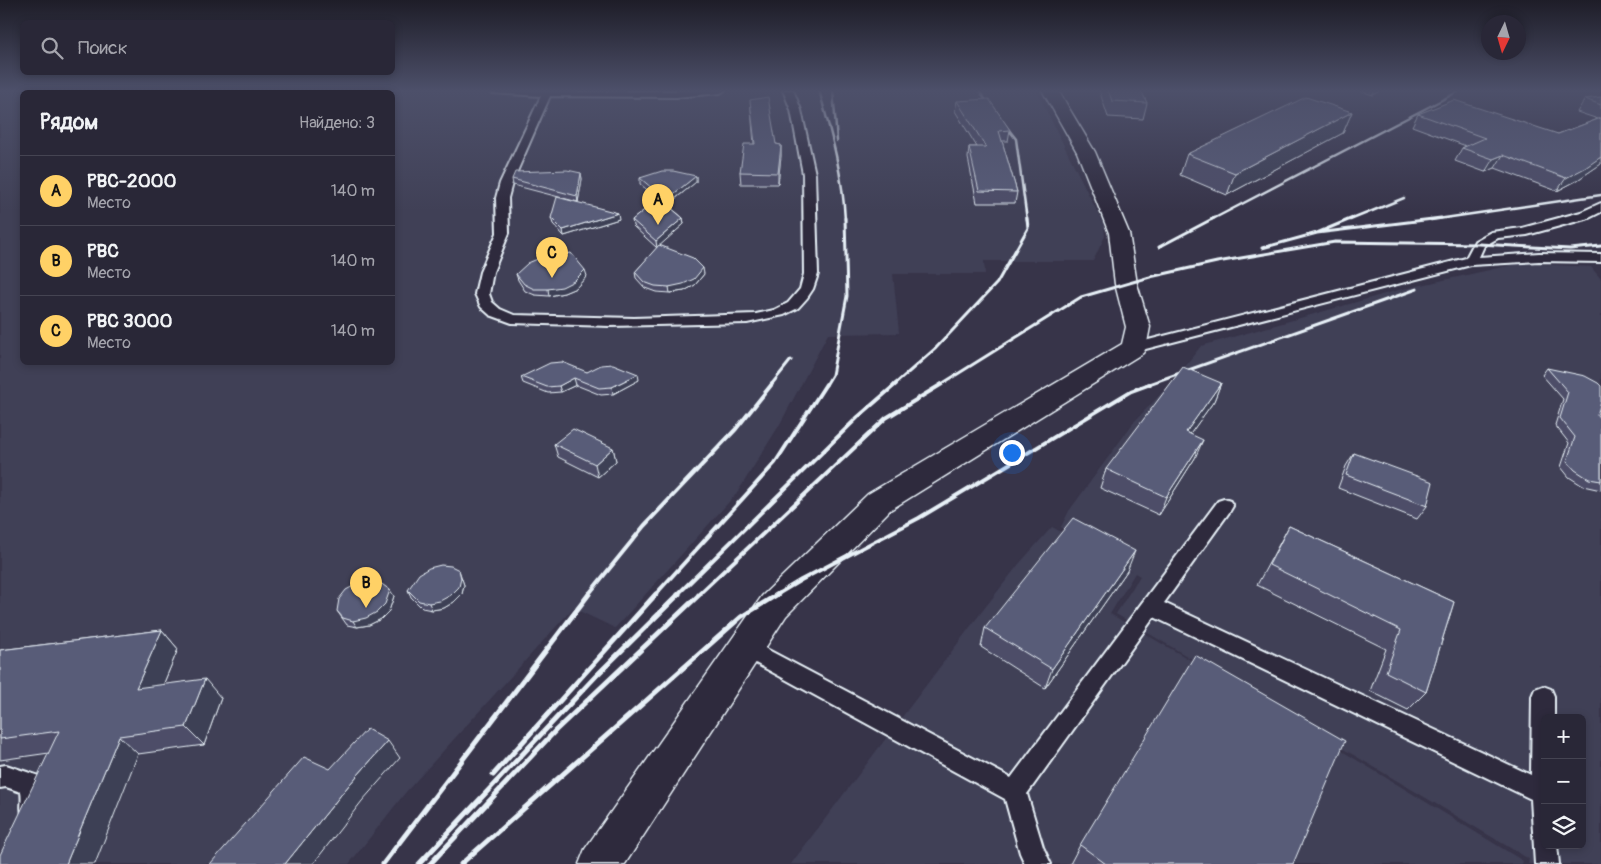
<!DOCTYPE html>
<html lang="ru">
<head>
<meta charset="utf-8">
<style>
	:root { --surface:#292737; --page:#353342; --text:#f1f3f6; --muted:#a5a5ad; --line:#454452; --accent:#ffd166 }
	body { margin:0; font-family:Pangolin,sans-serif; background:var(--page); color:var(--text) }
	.controls { position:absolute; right:15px; bottom:15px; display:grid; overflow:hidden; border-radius:8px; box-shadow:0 2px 8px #0003 }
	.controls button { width:45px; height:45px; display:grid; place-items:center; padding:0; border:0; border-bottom:1px solid var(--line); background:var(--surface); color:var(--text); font:25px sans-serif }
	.compass { position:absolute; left:1481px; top:15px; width:45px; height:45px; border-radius:50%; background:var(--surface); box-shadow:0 2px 8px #0003; rotate:185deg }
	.you { position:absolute; left:1011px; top:452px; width:18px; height:18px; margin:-12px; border:4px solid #fff; border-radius:50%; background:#1a73e8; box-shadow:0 0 0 8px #1a73e833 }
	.badge { display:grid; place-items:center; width:32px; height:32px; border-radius:50%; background:var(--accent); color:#111; font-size:16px; font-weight:700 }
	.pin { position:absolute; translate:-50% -41px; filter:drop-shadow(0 1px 2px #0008) }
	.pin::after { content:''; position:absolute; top:26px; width:18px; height:15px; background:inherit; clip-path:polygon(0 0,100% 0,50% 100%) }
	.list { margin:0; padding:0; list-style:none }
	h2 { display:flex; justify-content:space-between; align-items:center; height:65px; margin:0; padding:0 20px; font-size:21px }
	h2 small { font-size:16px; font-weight:400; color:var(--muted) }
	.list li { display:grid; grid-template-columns:32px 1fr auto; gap:15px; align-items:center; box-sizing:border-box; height:70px; padding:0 20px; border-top:1px solid var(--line) }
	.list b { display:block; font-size:19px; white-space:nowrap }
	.list p { margin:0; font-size:16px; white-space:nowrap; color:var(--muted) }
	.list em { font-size:16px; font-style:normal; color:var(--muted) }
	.icon { flex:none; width:28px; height:28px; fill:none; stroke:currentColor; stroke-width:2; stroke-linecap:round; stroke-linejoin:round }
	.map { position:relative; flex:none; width:1601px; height:864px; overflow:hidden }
	.search { position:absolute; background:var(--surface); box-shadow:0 2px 8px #0003; left:20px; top:20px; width:375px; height:55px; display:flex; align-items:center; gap:12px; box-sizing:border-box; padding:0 18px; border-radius:8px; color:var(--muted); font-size:19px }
	.panel { position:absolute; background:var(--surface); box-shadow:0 2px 8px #0003; left:20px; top:90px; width:375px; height:275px; border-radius:8px }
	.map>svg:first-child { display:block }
	.built { fill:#414057; fill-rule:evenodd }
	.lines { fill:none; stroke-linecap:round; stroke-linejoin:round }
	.service-casing { stroke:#e8f1f8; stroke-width:4 }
	.minor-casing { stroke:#e8f1f8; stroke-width:3 }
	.service { fill:#2f2a3d; fill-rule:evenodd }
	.minor { fill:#2f2a3d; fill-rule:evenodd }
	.rail-far3 { stroke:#e8f1f8; stroke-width:2.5 }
	.rail-far2 { stroke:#e8f1f8; stroke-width:3 }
	.rail-far1 { stroke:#e8f1f8; stroke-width:4 }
	.rail { stroke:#e8f1f8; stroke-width:5 }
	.wall { fill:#4d4e67; stroke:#e8f1f8 }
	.shaded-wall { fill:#3e4054; stroke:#e8f1f8 }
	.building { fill:#595b78; stroke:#e8f1f8 }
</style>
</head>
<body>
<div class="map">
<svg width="1601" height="864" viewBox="0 0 1601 864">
	<rect width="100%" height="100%" fill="#373449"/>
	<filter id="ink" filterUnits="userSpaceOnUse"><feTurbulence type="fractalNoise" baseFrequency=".02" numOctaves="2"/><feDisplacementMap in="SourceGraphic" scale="10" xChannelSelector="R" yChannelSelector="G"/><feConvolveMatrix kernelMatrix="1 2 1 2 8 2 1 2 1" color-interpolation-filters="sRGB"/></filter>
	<g filter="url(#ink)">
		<path class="built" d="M0,90H1036L1104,225L1105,236L1093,261H984L985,274H893L899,333L828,334L780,424L737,493L615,628L573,608L405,793L349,864H0ZM22,92H392V362H22Z
			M1521,263L1591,267L1601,279V864H1528L1529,859L1116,614L1140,576L1135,573L1110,614L1220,677L1523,861L1522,864H791L980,614L1019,564L1052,527L1131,571L1061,527L1069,511L1134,422L1173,381L1201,346L1399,290ZM1545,718H1582V845H1545Z"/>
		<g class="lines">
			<g class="service-casing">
				<path id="service" d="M487,90H553L573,92L725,90L720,93L676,97L550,96L512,183L508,198L509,233L493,272L489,294L492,302L500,309L514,315L634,318L756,314L774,310L788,303L800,289L804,274L803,174L791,110L783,90H793L801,110L815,174L818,274L813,289L807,298L798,308L784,315L747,323L610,326L512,323L490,315L481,307L475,294L480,272L497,233L496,198L500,183L541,96L492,93Z
					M1601,203V212L1589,218L1527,235L1498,238L1484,246L1479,257L1539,253L1601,254V262L1539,261L1471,265L1134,352L1129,351L1127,348L1129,345L1466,258L1475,241L1491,232L1522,228L1581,212Z
					M1224,499L1230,501L1233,506L1230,511L1164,603L1531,775L1532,696L1535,689L1543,686L1551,689L1554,696V718H1545V845H1557L1559,864H1535L1531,799L1154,617L1027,794L1043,847L1051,864H1025L1020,853L1005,799L739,654L736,648L739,642L746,639L753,642L1011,778L1218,501Z
					M6,765L39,776L46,800L39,818L31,822L23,818C19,809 23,802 21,792L6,787L0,788V766Z"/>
			</g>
			<g class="minor-casing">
				<path id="minor" d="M1042,90H1058L1095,152L1129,233L1137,284L1150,327L1146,348L1143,353L890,510L786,616L625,864H579L585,849L762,596L868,494L1122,344L1126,327L1115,284L1109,233L1077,152Z"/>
			</g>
			<use href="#service" class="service"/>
			<use href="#minor" class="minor"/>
			<path class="rail-far3" d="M819,90C831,133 843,175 845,220
				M833,90L837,141
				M978,90L1016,139L1027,220
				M1211,220L1461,90
				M1350,220L1404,198
				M1431,220L1601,195"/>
			<path class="rail-far2" d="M1317,233L1441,218
				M1159,247L1214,218
				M1262,248L1317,233L1353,218
				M771,385L791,360
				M826,385L832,375L847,296L845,218
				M894,385L936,348L997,283L1028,228L1027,218
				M940,385L1081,297L1150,277L1217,262L1335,242L1479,244L1570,249L1601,246
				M1146,385L1417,289"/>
			<path class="rail-far1" d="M588,595L644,526L736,429L772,384
				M655,595L775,463L826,384
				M677,595L858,417L896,384
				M698,595L886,418L942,384
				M776,595L801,580L919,518L1131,391L1150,384"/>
			<path class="rail" d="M493,775L656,594
				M383,864L589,594
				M419,864L596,676L679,594
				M430,864L556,730L700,594
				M461,864L741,617L778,594"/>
		</g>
		<path class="wall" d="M1099,90H1141L1147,103L1143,119L1108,117Z
			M1357,90H1383L1373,95Z
			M1601,97V164L1576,181L1557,191L1495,168L1485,172L1455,161L1462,148L1466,146L1412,126L1418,114L1558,134L1598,119L1577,112L1585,99Z
			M750,100L776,144L781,145V156L778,184H741L740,172L754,144Z
			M957,101L1010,130L1008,141H1002L1017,192L1015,203H977L968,158L969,147H977L955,111Z
			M1352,112L1343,133L1227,195L1180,175L1187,154Z
			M581,173L582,179L578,202L513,185L512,179Z
			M696,176V182L668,205L683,218L684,224L659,245L704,274L695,285L684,291L670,293L656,292L645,288L636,278L635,272L657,248L633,226L632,220L658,199L640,184V178Z
			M551,218L619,219L564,236L553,224Z
			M516,274L587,276L576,288L564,293L549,296L535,295L525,291L518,280Z
			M1547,368L1601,420V490L1583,486L1569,477L1561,467L1569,443L1555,425L1563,399L1542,375Z
			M587,372L639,380L613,394L601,395L576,385L561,392L548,393L523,383L521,377Z
			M1221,383L1214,401L1190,434L1195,458L1159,515L1100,488L1106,469Z
			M554,444L613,448L616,461L598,477L558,457Z
			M1354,453L1427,506L1417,519L1338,488L1346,466Z
			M1289,526L1454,602L1426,692L1408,710L1370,691L1386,649L1257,585Z
			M1127,571L1045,688L981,647L985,628Z
			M461,577L464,585L462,594L454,602L444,608L432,610L422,608L411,597L408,590Z
			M394,596L389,611L381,619L369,625L357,627L347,625L337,611Z
			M162,630L178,649L163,685L221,698L204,745L138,754L49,753L0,760V650Z
			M1080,845L1293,864H1070Z"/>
		<path class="shaded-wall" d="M1375,90H1383L1373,95Z
			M1352,112L1343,133L1227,195L1235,173Z
			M781,145V156L778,184V173Z
			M1503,155L1495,168L1485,172L1493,159Z
			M1601,157V164L1576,181L1557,191L1566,178Z
			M581,173L582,179L578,202L577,196Z
			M696,176V182L666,206V200Z
			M618,213L619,219L564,236L563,230Z
			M683,218L684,224L657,248L656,241Z
			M703,268L704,274L695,285L684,291L670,293L669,287Z
			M585,270L587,276L576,288L564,293L549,296L548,289Z
			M638,374L639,380L613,394L612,387Z
			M574,378L576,385L561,392L559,386Z
			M1221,383L1214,401L1178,451L1186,432Z
			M1203,440L1195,458L1159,515L1166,497Z
			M613,448L616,461L598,477L595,464Z
			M1135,551L1127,571L1045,688L1052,669Z
			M459,570L464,585L462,594L454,602L444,608L432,610L429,603Z
			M390,590L394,596L389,611L381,619L369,625L357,627L353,621Z
			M162,630L178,649L154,707L136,688Z
			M205,679L221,698L204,745L186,727Z
			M119,736L138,754L95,864H66Z
			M388,741L400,758L362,801L313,864H285L349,785Z"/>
		<path class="building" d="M1108,90H1141L1147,103L1112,101Z
			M768,97L776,144L781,145L778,173L740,172L744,144H755L750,100Z
			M1306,97L1352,112L1235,173L1187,154Z
			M1601,97V105L1585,99Z
			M989,99L1010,130L999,131L1017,192L979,191L969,147H986L957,101Z
			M1454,100L1558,134L1601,118V157L1585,168L1566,178L1503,155L1493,159L1462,148L1485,138L1418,114Z
			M567,170L581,173L577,196L512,179L515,172Z
			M662,171H673L696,176L666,200L640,178Z
			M557,197L618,213L563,230L551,218Z
			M659,198L683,218L656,241L632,220Z
			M659,245L693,258L703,268L694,279L683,284L669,287L655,286L644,282L635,272Z
			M571,253L585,270L574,281L562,287L548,289H534L524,284L516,274L528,263L540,258Z
			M562,362L587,372L601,365L613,364L638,374L612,387L599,388L574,378L559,386L547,387L521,377L550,363Z
			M1183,367L1221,383L1186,432L1203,440L1166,497L1106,469Z
			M1547,368L1585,376L1598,383L1601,386V402L1597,415L1601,420V481L1589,479L1575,470L1567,461L1575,437L1560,418L1568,392Z
			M573,429L613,448L595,464L554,444Z
			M1354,453L1433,482L1427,506L1346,475Z
			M1073,518L1135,551L1052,669L985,628Z
			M1289,526L1454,602L1426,692L1386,672L1401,630L1269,565Z
			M441,565L451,566L459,570L461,578L459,587L451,595L440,601L429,603L419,601L408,590L419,574L429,568Z
			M368,581L379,582L390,590L385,604L377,612L366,618L353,621L343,618L337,611L339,599L346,590L357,584Z
			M162,630L136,688L205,679L186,727L119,736L66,864H0V855L59,731L0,739V650Z
			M1195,655L1345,741L1293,864H1106L1080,845Z
			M367,729L388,741L349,785L285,864H210L304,757L330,769Z"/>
	</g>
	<linearGradient id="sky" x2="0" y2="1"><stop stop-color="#1e1d28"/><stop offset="0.43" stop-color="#4d506a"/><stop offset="1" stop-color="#4d506a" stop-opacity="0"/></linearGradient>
	<rect width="1601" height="211" fill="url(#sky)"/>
</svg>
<div class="controls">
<button>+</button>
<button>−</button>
<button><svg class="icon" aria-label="layers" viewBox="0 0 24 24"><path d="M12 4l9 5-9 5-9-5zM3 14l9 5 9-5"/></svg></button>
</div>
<svg class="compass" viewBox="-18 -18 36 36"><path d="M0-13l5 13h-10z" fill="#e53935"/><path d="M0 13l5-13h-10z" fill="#a5a5ad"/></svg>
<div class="you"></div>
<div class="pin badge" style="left:658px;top:225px">A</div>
<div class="pin badge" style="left:366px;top:608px">B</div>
<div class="pin badge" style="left:552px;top:278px">C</div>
<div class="search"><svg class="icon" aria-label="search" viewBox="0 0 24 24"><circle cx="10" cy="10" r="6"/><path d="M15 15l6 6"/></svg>Поиск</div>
<section class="panel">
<h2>Рядом<small>Найдено: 3</small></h2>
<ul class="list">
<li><span class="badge">A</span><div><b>РВС-2000</b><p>Место</p></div><em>140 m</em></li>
<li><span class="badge">B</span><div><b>РВС</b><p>Место</p></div><em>140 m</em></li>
<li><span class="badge">C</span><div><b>РВС 3000</b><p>Место</p></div><em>140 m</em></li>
</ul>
</section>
</div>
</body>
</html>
